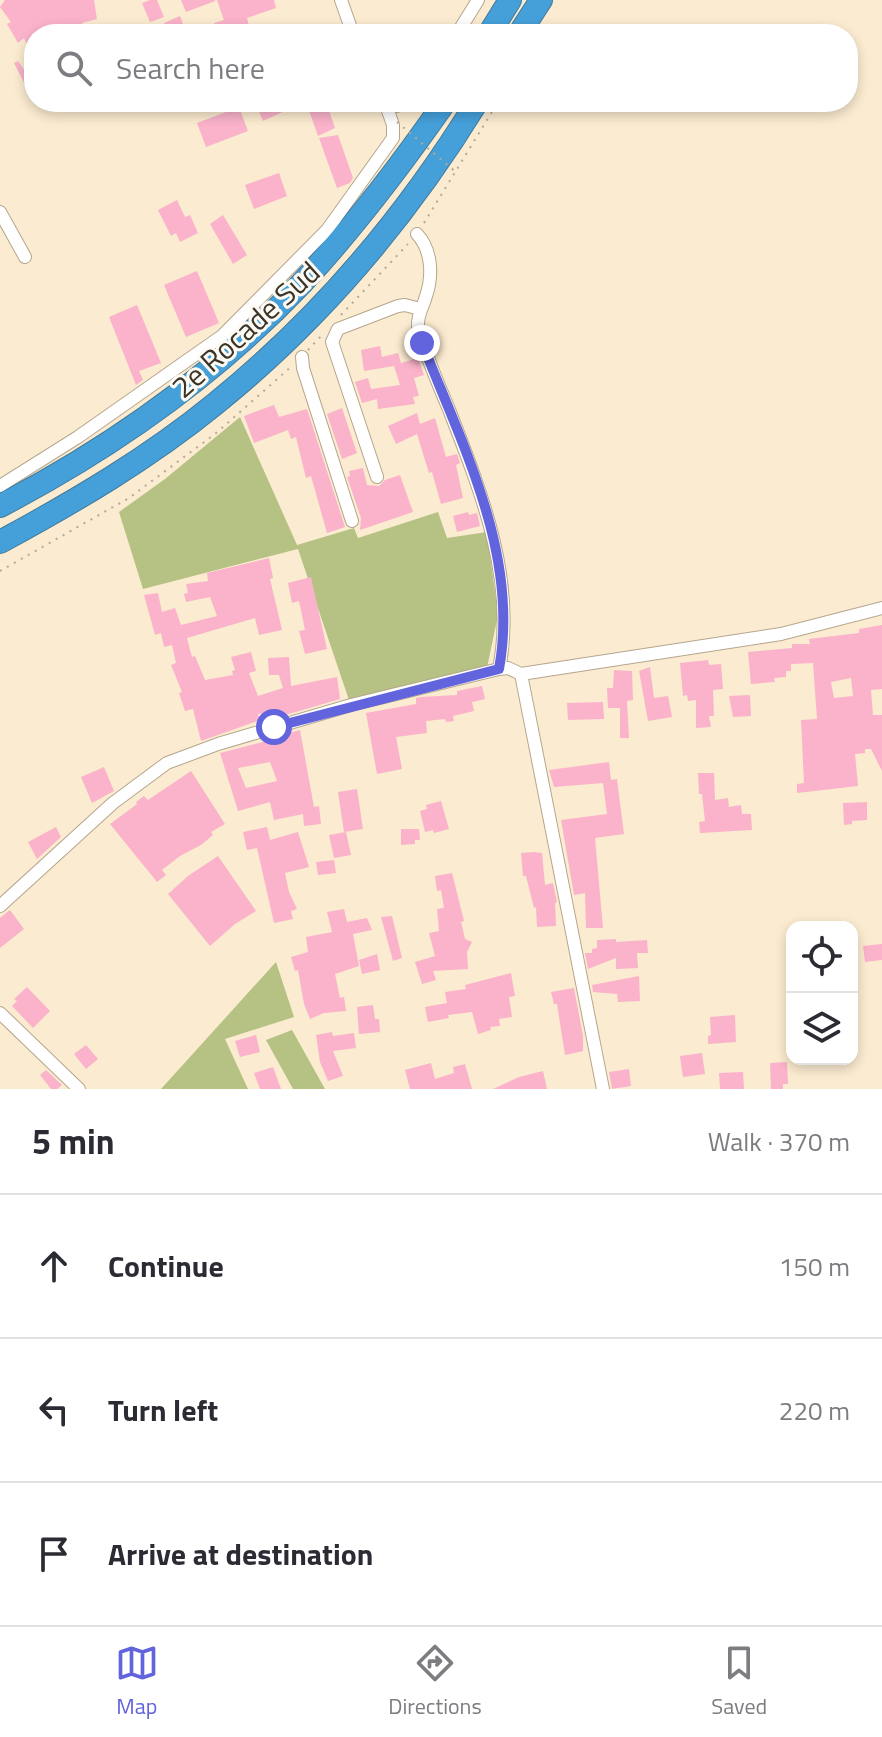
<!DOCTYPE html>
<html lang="en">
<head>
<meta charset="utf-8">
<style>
	:root { --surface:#fff; --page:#f2f2f3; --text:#2b2b33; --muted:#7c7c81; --line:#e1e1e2; --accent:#6164dd }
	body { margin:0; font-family:"Titillium Web",sans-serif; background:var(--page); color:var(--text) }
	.controls { position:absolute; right:24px; bottom:24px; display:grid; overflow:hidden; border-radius:16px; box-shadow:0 4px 12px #0003 }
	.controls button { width:72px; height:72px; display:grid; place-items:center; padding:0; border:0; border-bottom:2px solid var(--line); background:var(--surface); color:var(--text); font:40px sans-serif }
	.stop { position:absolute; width:24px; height:24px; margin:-18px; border:6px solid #6164dd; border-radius:50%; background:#fff }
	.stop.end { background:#6164dd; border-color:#fff; box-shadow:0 2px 8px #0008 }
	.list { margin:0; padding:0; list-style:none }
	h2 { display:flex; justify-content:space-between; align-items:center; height:104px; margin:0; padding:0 32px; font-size:34px }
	h2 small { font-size:26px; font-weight:400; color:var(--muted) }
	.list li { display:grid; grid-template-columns:52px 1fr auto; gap:24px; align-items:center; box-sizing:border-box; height:144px; padding:0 32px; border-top:2px solid var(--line) }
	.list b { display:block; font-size:30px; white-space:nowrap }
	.list em { font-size:26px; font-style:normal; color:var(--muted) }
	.icon { flex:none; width:44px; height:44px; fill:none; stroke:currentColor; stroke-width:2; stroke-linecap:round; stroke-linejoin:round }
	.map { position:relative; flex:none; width:882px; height:1089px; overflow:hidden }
	.search { position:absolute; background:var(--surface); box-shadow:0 4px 12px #0003; left:24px; right:24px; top:24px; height:88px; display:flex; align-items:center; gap:20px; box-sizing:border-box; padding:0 28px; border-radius:32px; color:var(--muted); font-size:30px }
	.sheet { height:536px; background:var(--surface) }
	nav { display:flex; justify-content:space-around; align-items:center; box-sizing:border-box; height:112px; border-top:2px solid var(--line); background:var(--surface); font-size:22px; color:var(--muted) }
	nav a { display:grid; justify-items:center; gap:4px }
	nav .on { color:var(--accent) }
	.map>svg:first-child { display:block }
	.green { fill:#b5c283 }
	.building { fill:#fab3ca; fill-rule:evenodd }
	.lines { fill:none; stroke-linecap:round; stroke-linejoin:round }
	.minor-casing { stroke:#b5a68d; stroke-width:14 }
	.motorway-casing { stroke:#417a9c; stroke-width:24 }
	.path { stroke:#b5a993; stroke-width:2; stroke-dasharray:2 6; stroke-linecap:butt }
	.minor { stroke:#fff; stroke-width:12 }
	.motorway { stroke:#45a0da; stroke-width:22 }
	.path-bridge { stroke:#b5a993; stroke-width:2; stroke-dasharray:2 6; stroke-linecap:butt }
	.route { stroke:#6164dd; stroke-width:10 }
	.labels { text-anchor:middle; stroke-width:6; stroke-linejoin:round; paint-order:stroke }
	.street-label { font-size:30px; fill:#3a3429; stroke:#fdfaf4 }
</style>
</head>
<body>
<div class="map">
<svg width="882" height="1089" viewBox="0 0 882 1089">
	<rect width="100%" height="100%" fill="#fbebd0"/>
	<path class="green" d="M240,417L297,545L354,528L358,538L438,512L447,538L487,532L498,615L487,668L350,703L298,549L143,589L119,512L165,479Z
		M276,962L294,1017L225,1039L248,1089H161Z
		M292,1030L325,1089H293L266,1040Z"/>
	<path class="building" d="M5,0H94L97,19L82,23L83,34H34V61L24,38L18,43L7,24L11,22L0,7Z
		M150,0H157L164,17L150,22L142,3Z
		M181,0H215V1L186,12Z
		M217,0H274L276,8L247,18L251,34H218L214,23L224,20Z
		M180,16L187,34H169L164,23Z
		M18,61L27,74L34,69V102L14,63Z
		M255,102H286L289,109L263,121Z
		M306,102H326L335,128L318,136Z
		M239,107L248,131L206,147L197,123Z
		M338,135L353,178L350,183L337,188L319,138Z
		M279,173L287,196L254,209L245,185Z
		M177,200L185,217L190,215L198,233L180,242L176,233L171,236L158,210Z
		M223,215L247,255L233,264L210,224Z
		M197,271L219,323L186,337L164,285Z
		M137,305L161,363L139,371L143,380L136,385L109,317Z
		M380,346L382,357L398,353L401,363L418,358L424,375L414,378L419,396L413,397L415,404L378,409L377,399L362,403L355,382L368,378L371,389L400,385L394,366L364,371L361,350Z
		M274,405L279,417L307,409L345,527L327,533L311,476L306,478L296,437L291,439L288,430L254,443L244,416Z
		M342,408L357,453L342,459L327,414Z
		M417,413L420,424L435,418L446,457L457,454L460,463L456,465L463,498L441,504L432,472L429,473L417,434L396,444L388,426Z
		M363,468L367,485L379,486L385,480L400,475L413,512L360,530L361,518L347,477L350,476L349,471Z
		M468,512L469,515L477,513L480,526L457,532L453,516Z
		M269,558L273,578L270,579L282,630L259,635L255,618L187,638L192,657L195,656L205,680L233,675L232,671L235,670L231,657L251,652L256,671L249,673L258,696L283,688L279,675H269L268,658L289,657L291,686L337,677L340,699L282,716L281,710L258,714L260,720L201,741L193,709L185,711L179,693L182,692L171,665L176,663L172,645L164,647L161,633L155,635L144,595L158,593L162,612L175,608L181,625L217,616L210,597L186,602L184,594L188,593L186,584L208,581L207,573Z
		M311,577L327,649L305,654L299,631L305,630L299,601L292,603L288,583Z
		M882,625V689L871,690L873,715H882V771L871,749H865V753L855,754L858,786L797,793V784L804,783L801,720L817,719L813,663L791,664V671H786V677L774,678L775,682L751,684L748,652L792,648V644H810L809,639L859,633V629ZM851,678L853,696L834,698L831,682Z
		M708,660L709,665L721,664L723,689L713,690L714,716H709L711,727L696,728V700L688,701L687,695L683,696L680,663Z
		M650,667L654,698L668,696L672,717L648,721L639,671Z
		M614,670L632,671L633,700L627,701L629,738H620V708H608L607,688H613Z
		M482,686L485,699L472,702L474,711L453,716L454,721L446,722L445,719L426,721L427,733L396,737L402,769L377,774L366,713L416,704V698L421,697L457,695V691Z
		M750,695L751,716L733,717L729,696Z
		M603,702L604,719L568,720L567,703Z
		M300,730L314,807L319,806L321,824L304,826L303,814L274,820L270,802L238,811L220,753L282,737V735ZM270,762L277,781L246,788L238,768Z
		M609,762L611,780L617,779L624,834L595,838L603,928H586L585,893L574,895L561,820L607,814L603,783L554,787L549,770Z
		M104,767L114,791L92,803L81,777Z
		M191,771L225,824L211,832L213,835L201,845L180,856L162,870L166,875L157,882L110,824L137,804L136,802L144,796L148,800Z
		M698,773H714L715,800L728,798L729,807L741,805L742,814H751L752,830L700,833L699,822L705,821L702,794H699Z
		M357,789L363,829L344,832L338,792Z
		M441,801L449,829L434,833L433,830L425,832L420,811L427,809L426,805Z
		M867,802V820L852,821V824L844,825L843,803Z
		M56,827L61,837L37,859L28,842Z
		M267,827L270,840L298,832L309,867L285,873L289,892L297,909L291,911L293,919L274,923L257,848L247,850L243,832Z
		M401,829H419L420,840H415V844L401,845Z
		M346,832L351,855L334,858L329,835Z
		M534,852L542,853L545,885L553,883L557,902L555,903L556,926L537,927L536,907L534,908L526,876H523L521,853Z
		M218,856L256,911L235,924L210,946L168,894L188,876Z
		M334,860L336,873L318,875L316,862Z
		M452,873L464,921L461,922L465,939L472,942L467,952L468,969L433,971L436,980L422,984L415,962L435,956L429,933L439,931L437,909L444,908L441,890L437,891L435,876Z
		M344,909L347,922L367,918L372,930L353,934L359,966L335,974L340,998L344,997L346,1011L324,1013L310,1019L304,1004L298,970L295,971L291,957L308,952L306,937L332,932L327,912Z
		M10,910L24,929L0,948V918Z
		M392,916L402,958L393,961L381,917Z
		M616,939V942L647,940L648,953H637L638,968L616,969V958L588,969L585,953H592V949L597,948V940Z
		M882,944V960L865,962L863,946Z
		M377,954L380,970L362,974L359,960Z
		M511,973L515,996L509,997L512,1017L499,1019L500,1026L490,1027L491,1030L478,1034L472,1012L448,1015L449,1018L428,1022L425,1007L447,1003L445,992L466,989L465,985Z
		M639,976L640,1001L618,1002L617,994L593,992L592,985Z
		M27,987L50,1011L33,1028L12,1006L17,1001L14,999Z
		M574,988L583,1036V1051L565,1055L557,1004H554L551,992Z
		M373,1005L375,1019H379L380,1032L359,1034L357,1007Z
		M735,1015L736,1042L708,1044V1036L711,1035L710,1017Z
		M332,1032L333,1036L354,1033L356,1048L333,1051L343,1076L328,1081L320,1062L316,1035Z
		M256,1035L260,1052L240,1057L235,1041Z
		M86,1045L98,1059L86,1069L74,1054Z
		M702,1053L705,1074L683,1077L680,1056Z
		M787,1062L788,1084H783V1089H771L770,1063Z
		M431,1063L435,1079L454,1073L453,1067L465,1064L472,1089H410L405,1070Z
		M273,1067L281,1089H260L254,1073Z
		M629,1069L631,1086L612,1089L609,1072Z
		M46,1070L62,1085L57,1089H51L40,1075Z
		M543,1071L547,1089H493L519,1077Z
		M743,1072L744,1089H720L719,1073Z"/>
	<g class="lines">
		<g class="minor-casing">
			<path id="minor" d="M341,0L353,34
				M457,34L478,0
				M387,108L415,102
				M0,212L25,257
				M302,357L303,368L352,521
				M377,477L332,342L338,329L398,306L405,305L420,309
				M0,486L78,437L222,336L327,230L393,138V125L385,102
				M499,669L508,668L521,674L603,1089
				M521,674L781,634L882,608
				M0,906L113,803L167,763L218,744L351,705L499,669C517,579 480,489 448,407C437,381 425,354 418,327C417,314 423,308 426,296C433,276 432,250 417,234
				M0,1013L79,1089"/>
		</g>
		<g class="motorway-casing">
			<path id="motorway" d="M489,34L510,0
				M519,34L541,0
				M0,506C111,448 216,374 302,283C354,227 401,165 445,102
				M0,542C74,502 149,458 215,404C319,320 407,216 477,102"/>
		</g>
		<path class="path" d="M424,223L498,102
			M341,315L408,244
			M308,350L323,334
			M0,571L129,498L215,434L292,366"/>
		<use href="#minor" class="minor"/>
		<use href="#motorway" class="motorway"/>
		<path class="path-bridge" d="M397,122L457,173"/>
	</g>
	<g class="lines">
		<path class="route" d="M274,727L499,669C520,556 462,444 422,343"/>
	</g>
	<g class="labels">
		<g class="street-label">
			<text transform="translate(246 330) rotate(-42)" y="10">2e Rocade Sud</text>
		</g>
	</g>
</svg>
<div class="controls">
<button><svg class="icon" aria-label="locate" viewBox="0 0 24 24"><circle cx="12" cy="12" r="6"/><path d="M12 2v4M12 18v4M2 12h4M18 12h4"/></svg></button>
<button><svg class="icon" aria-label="layers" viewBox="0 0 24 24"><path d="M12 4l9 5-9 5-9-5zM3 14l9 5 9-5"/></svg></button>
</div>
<div class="stop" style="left:274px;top:727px"></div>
<div class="stop end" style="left:422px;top:343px"></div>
<div class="search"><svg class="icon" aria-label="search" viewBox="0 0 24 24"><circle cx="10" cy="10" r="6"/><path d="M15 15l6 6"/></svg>Search here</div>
</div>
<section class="sheet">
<h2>5 min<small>Walk · 370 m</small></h2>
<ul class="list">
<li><svg class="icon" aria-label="ahead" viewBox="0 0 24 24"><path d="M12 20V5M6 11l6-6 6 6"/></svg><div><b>Continue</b></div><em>150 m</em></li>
<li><svg class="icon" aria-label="left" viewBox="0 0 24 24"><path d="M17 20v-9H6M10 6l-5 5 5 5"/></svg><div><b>Turn left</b></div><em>220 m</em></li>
<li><svg class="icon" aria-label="arrive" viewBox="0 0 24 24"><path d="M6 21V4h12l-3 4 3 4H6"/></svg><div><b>Arrive at destination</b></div></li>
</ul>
</section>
<nav>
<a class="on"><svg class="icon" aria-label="map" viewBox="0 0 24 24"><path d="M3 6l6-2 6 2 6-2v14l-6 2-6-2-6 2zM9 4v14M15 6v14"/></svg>Map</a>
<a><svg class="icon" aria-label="directions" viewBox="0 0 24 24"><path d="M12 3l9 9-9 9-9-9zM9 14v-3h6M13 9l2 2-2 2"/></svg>Directions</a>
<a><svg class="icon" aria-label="saved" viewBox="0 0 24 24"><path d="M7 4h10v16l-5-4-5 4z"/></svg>Saved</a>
</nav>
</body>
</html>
